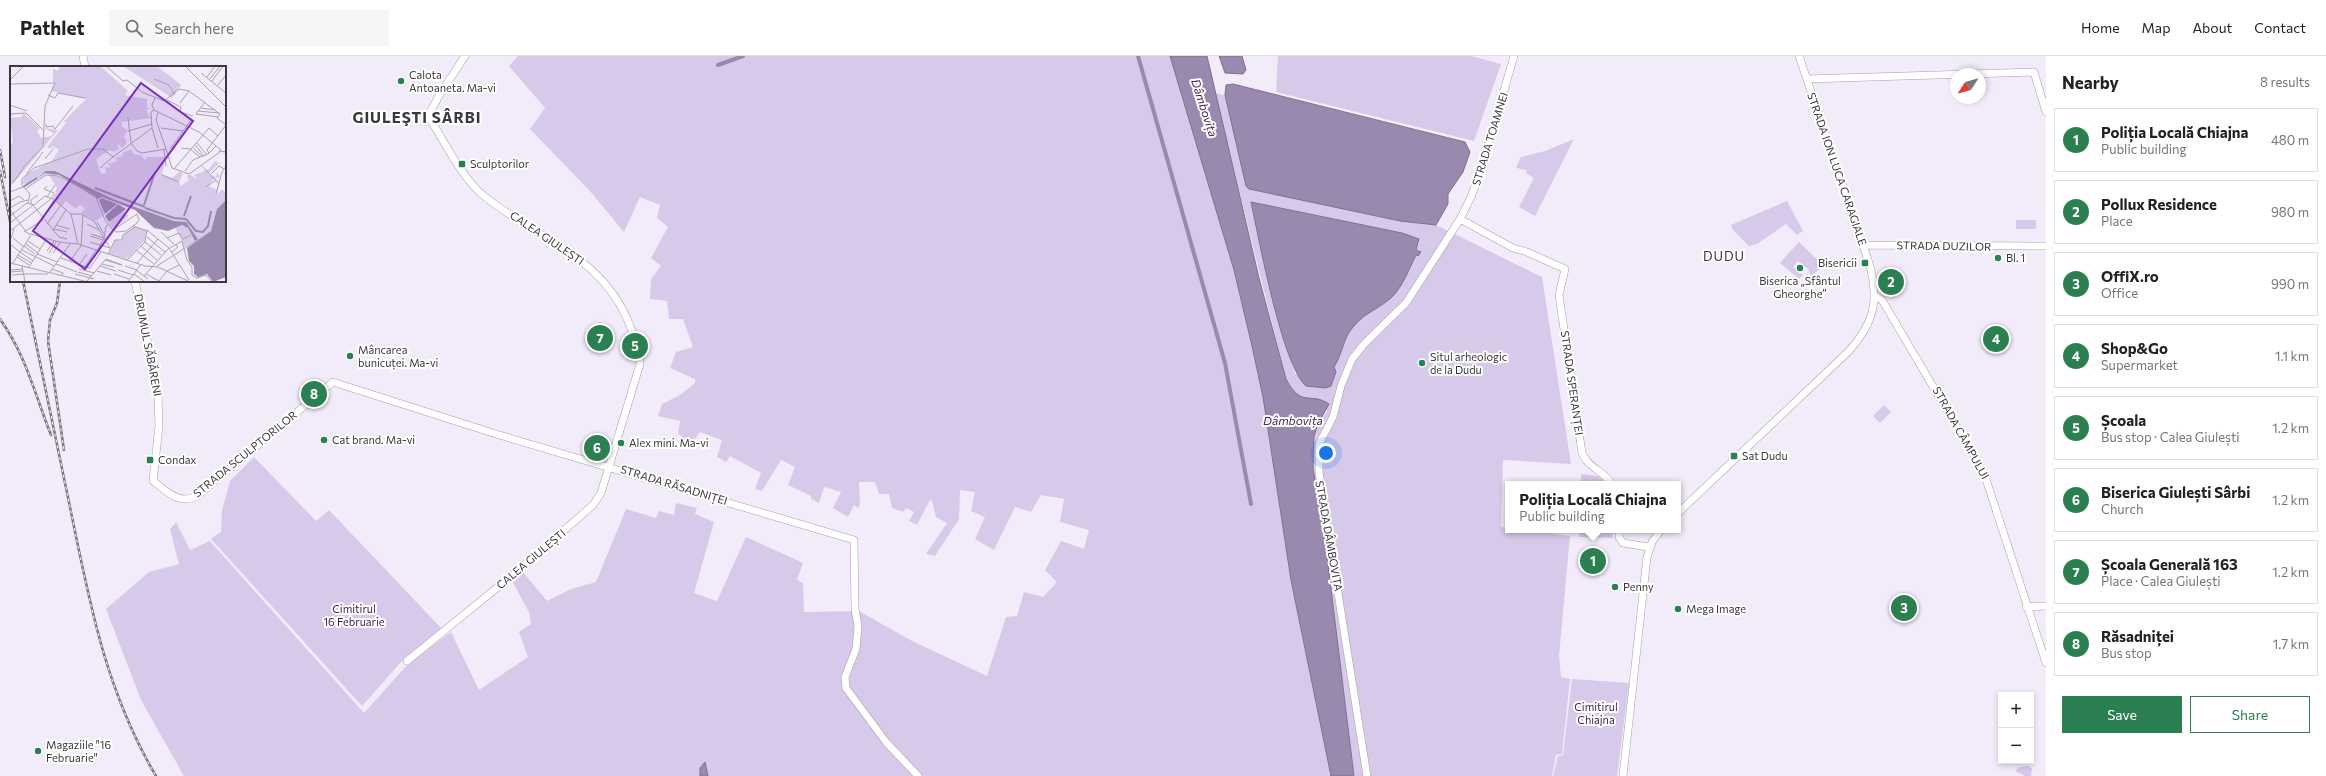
<!DOCTYPE html>
<html lang="en">
<head>
<meta charset="utf-8">
<style>
	:root { --surface:#fff; --page:#f6f6f6; --text:#222; --muted:#767676; --line:#e0e0e0; --accent:#2b7f51 }
	body { margin:0; font-family:Commissioner,sans-serif; background:var(--page); color:var(--text) }
	.controls { position:absolute; right:12px; bottom:12px; display:grid; overflow:hidden; border-radius:0px; box-shadow:0 2px 6px #0003 }
	.controls button { width:36px; height:36px; display:grid; place-items:center; padding:0; border:0; border-bottom:1px solid var(--line); background:var(--surface); color:var(--text); font:20px sans-serif }
	.compass { position:absolute; left:1950px; top:12px; width:36px; height:36px; border-radius:50%; background:var(--surface); box-shadow:0 2px 6px #0003; rotate:234deg }
	.you { position:absolute; left:1326px; top:397px; width:14px; height:14px; margin:-10px; border:3px solid #fff; border-radius:50%; background:#1a73e8; box-shadow:0 0 0 6px #1a73e833 }
	.badge { display:grid; place-items:center; width:26px; height:26px; border-radius:50%; background:var(--accent); color:#fff; font-size:13px; font-weight:700 }
	.pin { position:absolute; translate:-50% -50%; border:2px solid #fff; box-shadow:0 1px 4px #0006 }
	.popup { position:absolute; left:1505px; top:425px; width:176px; height:52px; box-sizing:border-box; display:grid; place-content:center; border-radius:0px; background:var(--surface); filter:drop-shadow(0 1px 3px #0005); font-size:13px; white-space:nowrap; color:var(--muted) }
	.popup b { font-size:15px; color:var(--text) }
	.popup::after { content:''; position:absolute; left:50%; top:100%; margin-left:-8px; border:8px solid transparent; border-top-color:var(--surface) }
	.list { margin:0; padding:0; list-style:none }
	h2 { display:flex; justify-content:space-between; align-items:center; height:52px; margin:0; padding:0 16px; font-size:17px }
	h2 small { font-size:13px; font-weight:400; color:var(--muted) }
	.list li { display:grid; grid-template-columns:26px 1fr auto; gap:12px; align-items:center; box-sizing:border-box; height:64px; margin:0 8px 8px; padding:0 8px; border:1px solid var(--line); border-radius:0px }
	.list b { display:block; font-size:15px; white-space:nowrap }
	.list p { margin:0; font-size:13px; white-space:nowrap; color:var(--muted) }
	.list em { font-size:13px; font-style:normal; color:var(--muted) }
	.actions { display:flex; gap:8px; padding:12px 16px }
	.actions a { flex:1; padding:9px 0; border:1px solid var(--accent); border-radius:0px; text-align:center; font-size:14px; color:var(--accent) }
	.actions .main { background:var(--accent); color:#fff }
	.icon { flex:none; width:22px; height:22px; fill:none; stroke:currentColor; stroke-width:2; stroke-linecap:round; stroke-linejoin:round }
	.map { position:relative; flex:none; width:2046px; height:720px; overflow:hidden }
	header { display:flex; align-items:center; gap:24px; box-sizing:border-box; height:56px; padding:0 20px; background:var(--surface); border-bottom:1px solid var(--line) }
	header strong { font-size:19px }
	nav { display:flex; gap:22px; margin-inline-start:auto; font-size:14px }
	.search { width:280px; height:36px; background:var(--page); display:flex; align-items:center; gap:10px; box-sizing:border-box; padding:0 14px; border-radius:0px; color:var(--muted); font-size:15px }
	main { display:flex }
	aside { flex:1; background:var(--surface) }
	.map>svg:first-child { display:block }
	.green { fill:#d7c9e9; fill-rule:evenodd }
	.water { fill:#9a89ae; stroke:#7d718c }
	.lines { fill:none; stroke-linecap:round; stroke-linejoin:round }
	.canal { stroke:#9a89ae; stroke-width:4 }
	.secondary-casing { stroke:#a49fac; stroke-width:8 }
	.secondary { stroke:#fff; stroke-width:7 }
	.rail-casing { stroke:#7a767e; stroke-width:2.5 }
	.rail { stroke:#fff; stroke-width:1; stroke-dasharray:3; stroke-linecap:butt }
	.poi-dot { fill:#2b7f51; stroke:#fff; stroke-width:1.5 }
	.labels { text-anchor:middle; stroke-width:4; stroke-linejoin:round; paint-order:stroke }
	.poi-label { font-size:11px; fill:#3a383d; stroke:#fff; text-anchor:start }
	.street-label { font-size:11px; fill:#3a383d; stroke:#fff }
	.park-label { font-size:11px; fill:#371e4e; stroke:#fff }
	.water-label { font-size:12px; font-style:italic; fill:#402758; stroke:#fff }
	.quarter-label { font-size:13px; letter-spacing:1px; fill:#3a383d; stroke:#fff }
	.district-label { font-size:15px; font-weight:bold; letter-spacing:1px; fill:#3a383d; stroke:#fff }
	.inset-river { fill:none; stroke:#9a89ae; stroke-width:2 }
	.inset-road { fill:none; stroke:#a8a4ae; stroke-width:1 }
	.view { fill:#7b2cbf; fill-opacity:0.15; stroke:#7b2cbf; stroke-width:2 }
	.inset-edge { fill:none; stroke:#3a383d; stroke-width:2 }
</style>
</head>
<body>
<header>
<strong>Pathlet</strong>
<div class="search"><svg class="icon" aria-label="search" viewBox="0 0 24 24"><circle cx="10" cy="10" r="6"/><path d="M15 15l6 6"/></svg>Search here</div>
<nav><a>Home</a><a>Map</a><a>About</a><a>Contact</a></nav>
</header>
<main>
<div class="map">
<svg width="2046" height="720" viewBox="0 0 2046 720">
	<rect width="100%" height="100%" fill="#f2ecfa"/>
	<path class="green" d="M518,0H1170L1234,214L1252,290L1263,341L1291,524L1331,720H708L705,707L700,712V720H184L141,644L106,553L149,516L179,508L170,473L176,466L190,494L210,485L364,657L409,607L451,576L479,634L528,601L519,576L531,568L529,556L512,525L523,516L547,545L571,533L596,526L626,453L656,462L659,455L674,459L676,447L697,452L695,458L714,466L694,537L717,545L746,481L803,507L797,524L803,527L804,556L859,555L912,585L987,620L1006,561L1017,560L1024,536L1043,541L1057,526L1045,514L1061,485L1084,493L1089,474L1060,466L1064,443L1041,439L1031,456L1015,451L994,494L975,483L985,461L971,455L975,436L960,434L959,463L935,500L926,498L947,467L936,461L932,445L930,444L917,469L909,465L914,456L906,452L903,456L892,452L889,438H879L875,426H859L860,448L858,452L854,449L848,461L833,452L841,436L824,431L819,447L811,443V440L788,429L795,411L781,404L762,435L755,433L761,417L730,400L726,406L717,401L722,384L700,376L696,382L689,385L678,378L680,365L658,360L662,348L680,339L695,327V323L670,312L676,296L693,291L683,263H669L667,245L650,243L651,223L661,210L651,202L668,171L657,162L660,149L640,141L624,176L589,134L530,73L545,52L509,10Z
		M1278,0H1471L1501,8L1474,85L1276,36Z
		M1215,37L1225,39L1246,130L1249,133L1400,165L1436,169L1542,221L1571,408L1503,404L1501,471L1570,480L1559,600L1561,621L1570,623L1562,698L1556,699L1552,720H1354L1326,492L1313,412L1314,380L1318,368L1327,355L1325,345C1303,342 1297,343 1286,323ZM1251,146L1402,177L1419,186L1416,194L1421,196L1416,199L1405,222L1387,246L1370,256L1353,270L1334,311L1336,316L1332,324L1295,318L1274,247Z
		M1574,83L1535,160L1519,151L1534,122L1526,117L1527,114L1516,112L1521,101L1545,95Z
		M1787,145L1803,175L1797,179L1786,168L1757,188L1749,190L1733,174L1731,169Z
		M2016,164H2036V173H2016Z
		M1799,186L1824,210L1811,220L1808,213L1798,205L1793,211L1803,219L1799,223L1780,207Z
		M1884,349L1891,356L1880,367L1873,360Z
		M254,401L316,465L329,454L441,572L401,606L362,650L211,483L221,476L222,454L230,425Z
		M1581,418L1598,420L1607,428H1581Z
		M1580,474H1613L1612,482L1579,481Z
		M1572,623L1629,627L1617,720H1553L1558,700L1563,699Z
		M2029,710L2032,713L2031,720H2025L2015,715L2019,711Z"/>
	<path class="water" d="M1170,0H1207L1259,222L1286,323C1302,353 1310,335 1329,348L1318,368L1314,380L1313,412L1326,492L1354,720H1331L1291,524L1263,341L1252,290L1234,214Z
		M1219,0H1242L1246,14L1243,18L1225,17Z
		M1233,28L1465,86L1470,96L1463,116L1448,138V148L1436,169L1400,165L1249,133L1246,130L1225,39L1226,29Z
		M1251,146L1402,177L1419,183L1416,194L1421,196L1418,200L1416,199C1408,215 1401,236 1386,246C1375,254 1363,259 1354,270C1344,280 1342,299 1334,311L1336,316L1331,330L1326,332L1306,330C1282,309 1259,183 1251,146Z
		M705,706L708,720H700V712Z"/>
	<g class="lines">
		<path class="canal" d="M1138,0L1225,307L1251,448
			M718,9L743,0"/>
		<g class="secondary-casing">
			<path id="secondary" d="M83,0L85,11
				M1807,23L2034,16L2046,56
				M1460,163L1513,192L1527,196L1565,213L1559,239L1582,397C1587,411 1605,416 1612,428
				M1863,189L2046,190
				M135,225L158,337L159,370L153,425C168,436 178,449 197,440L333,326L496,378L854,484L855,553L858,570L856,593L845,621L846,632L886,686L918,720
				M1875,240L1882,244L1984,417L2046,607
				M1678,457L1849,295C1874,267 1879,246 1870,210L1799,0
				M1619,474V481L1623,487L1649,491
				M2026,551L2046,550
				M407,605L514,518L593,449L601,437L640,308C640,294 635,283 630,270C604,200 537,183 484,140C462,123 444,84 428,60L440,38L465,0
				M1367,720L1319,417V388L1333,361L1341,330L1352,303L1365,287L1406,247L1460,163L1471,141L1481,114L1514,0
				M1623,720L1647,501L1652,486L1661,474"/>
		</g>
		<use href="#secondary" class="secondary"/>
		<g class="rail-casing">
			<path id="rail" d="M0,94L5,121
				M0,115L11,170
				M23,225C37,292 51,359 65,427C87,531 101,627 156,720
				M60,225L57,247L50,264L48,285L64,394
				M0,263C26,299 35,339 51,379"/>
		</g>
		<use href="#rail" class="rail"/>
	</g>
	<g class="poi-dot">
		<circle cx="401" cy="25" r="4"/>
		<rect x="458" y="104" width="8" height="8" rx="2"/>
		<circle cx="1998" cy="202" r="4"/>
		<rect x="1861" y="203" width="8" height="8" rx="2"/>
		<circle cx="1800" cy="212" r="4"/>
		<circle cx="350" cy="300" r="4"/>
		<circle cx="1422" cy="307" r="4"/>
		<circle cx="324" cy="384" r="4"/>
		<circle cx="621" cy="387" r="4"/>
		<rect x="1730" y="396" width="8" height="8" rx="2"/>
		<rect x="146" y="400" width="8" height="8" rx="2"/>
		<circle cx="1615" cy="531" r="4"/>
		<circle cx="1678" cy="553" r="4"/>
		<circle cx="38" cy="695" r="4"/>
	</g>
	<g class="labels">
		<g class="poi-label">
			<text x="409" y="23">Calota<tspan x="409" dy="13">Antoaneta. Ma-vi</tspan></text>
			<text x="470" y="112">Sculptorilor</text>
			<text x="2006" y="206">Bl. 1</text>
			<text x="1857" y="211" text-anchor="end">Bisericii</text>
			<text x="1800" y="229" text-anchor="middle">Biserica „Sfântul<tspan x="1800" dy="13">Gheorghe”</tspan></text>
			<text x="358" y="298">Mâncarea<tspan x="358" dy="13">bunicuței. Ma-vi</tspan></text>
			<text x="1430" y="305">Situl arheologic<tspan x="1430" dy="13">de la Dudu</tspan></text>
			<text x="332" y="388">Cat brand. Ma-vi</text>
			<text x="629" y="391">Alex mini. Ma-vi</text>
			<text x="1742" y="404">Sat Dudu</text>
			<text x="158" y="408">Condax</text>
			<text x="1623" y="535">Penny</text>
			<text x="1686" y="557">Mega Image</text>
			<text x="46" y="693">Magaziile "16<tspan x="46" dy="13">Februarie"</tspan></text>
		</g>
		<g class="street-label">
			<text transform="translate(1490 83) rotate(-73)" y="4">STRADA TOAMNEI</text>
			<text transform="translate(1837 113) rotate(71)" y="4">STRADA ION LUCA CARAGIALE</text>
			<text transform="translate(547 182) rotate(34)" y="4">CALEA GIULEȘTI</text>
			<text transform="translate(1944 190) rotate(1)" y="4">STRADA DUZILOR</text>
			<text transform="translate(148 289) rotate(79)" y="4">DRUMUL SĂBĂRENI</text>
			<text transform="translate(1572 327) rotate(82)" y="4">STRADA SPERANȚEI</text>
			<text transform="translate(1961 377) rotate(61)" y="4">STRADA CÂMPULUI</text>
			<text transform="translate(245 398) rotate(-39)" y="4">STRADA SCULPTORILOR</text>
			<text transform="translate(674 429) rotate(17)" y="4">STRADA RĂSADNIȚEI</text>
			<text transform="translate(1329 480) rotate(80)" y="4">STRADA DÂMBOVIȚA</text>
			<text transform="translate(531 503) rotate(-40)" y="4">CALEA GIULEȘTI</text>
		</g>
		<g class="park-label">
			<text x="354" y="557">Cimitirul<tspan x="354" dy="13">16 Februarie</tspan></text>
			<text x="1596" y="655">Cimitirul<tspan x="1596" dy="13">Chiajna</tspan></text>
		</g>
		<g class="water-label">
			<text transform="translate(1204 52) rotate(72)" y="4">Dâmbovița</text>
			<text x="1293" y="369">Dâmbovița</text>
		</g>
		<g class="quarter-label">
			<text x="1724" y="205">DUDU</text>
		</g>
		<g class="district-label">
			<text x="417" y="67">GIULEŞTI SÂRBI</text>
		</g>
	</g>
	<g transform="translate(10 10)">
		<rect width="216" height="216" fill="#f2ecfa"/>
		<path d="M50,0H90L118,25L115,29L137,33V41L140,43H137V46L141,52L112,56V61L118,64L114,70L117,76L112,82L107,77L109,83L104,86L100,84L86,93L91,108L96,107L95,101L101,102L99,100L98,96L102,99L101,97L107,95L105,92L113,90L112,87L122,83L123,88L131,89L135,94L137,91H156L152,108L162,112L170,105L173,108L169,116L171,120L179,114L177,111L179,108L187,113L184,109L199,103L205,95L209,97L198,108L206,111L207,106L210,111L206,112L209,116L204,112L198,120L207,124V128L212,124L216,126V134L207,143L205,158L199,167L189,174L176,156L164,155L103,133L45,105L32,107L25,113L35,107H43L88,132L92,131L116,141L108,138L86,155L71,147L75,142L70,139L66,143L56,135L52,140L41,131L44,127L47,128L45,126L47,122L39,109L36,108L15,121V117L12,118L16,108L41,96L49,84L43,80L40,83L37,81L56,57L54,55L76,33L41,25L45,17L43,16V3L48,5ZM90,132H92L106,138L95,148ZM113,0H147L171,19L162,32ZM13,47L30,62L27,65L31,72L42,70L43,67L34,62L48,64L0,121V78L3,77L0,52L12,51ZM113,145L119,150L104,163L99,157ZM171,159L177,161L185,175L175,181L165,162ZM125,161L136,164V173L119,191L115,193L99,188L105,174L112,175L113,169Z" fill="#d7c9e9" fill-rule="evenodd"/>
		<path d="M36,105H45L103,133L164,155L176,156L188,173L185,175L178,162L172,159L158,165L144,162L125,144L92,131L88,133L49,109L35,107L25,113ZM92,132L107,138L95,148L89,134ZM216,134V211L203,216L197,208L188,211L184,208V200L179,195L177,182L201,165L207,143ZM108,138L116,143L99,156L95,150Z" fill="#9a89ae"/>
		<path class="inset-river" d="M13,121L27,112M85,122L135,141M134,139L145,106M135,142L164,152L176,153L186,165L193,166L198,160L201,145M174,150L181,130"/>
		<path class="inset-road" d="M175,0L216,41M97,1L113,15L117,14L132,26L154,35L169,23L179,25M191,7L216,27M197,11L205,0M144,13L159,19L165,29M200,13L210,0M0,14L14,0M202,15L213,0M0,18L45,17L35,40L33,81L16,98L3,117M208,19L216,9M179,25L210,48L207,52L216,59L197,84L199,87M38,29L45,32L48,27L75,32M157,34L171,41L170,46L183,50M195,36L186,48L208,51M170,37L179,25M0,39L17,45M191,42L205,44M144,44L142,39L145,32M188,45L209,47M148,47L146,54L156,83M0,48L16,47L34,65M118,52L121,77M36,58V61L43,60L45,63L63,40M142,62L148,82M151,62L173,65M118,65L142,58M121,77L127,85L132,87L156,83L162,102L179,108L210,86M187,77L197,89M185,79L194,90M171,82L180,83L190,91M183,82L192,90M160,83L181,54M154,84L156,100M216,86L209,85L216,86M35,93L44,82M191,99L209,118M90,102L103,91M164,103L199,62L208,70M175,105L183,94L198,88L206,80M17,107L33,86M201,108L209,100L214,103M152,109L169,116M37,120L34,123L44,127M196,121L206,114M15,123L36,109L48,110L85,129L95,154L103,164L107,166L116,165L127,157L129,154L127,148L103,164M0,126L13,121M206,128L212,106L216,100M37,131L45,119M0,135L9,130L14,134M18,137L20,128L12,119V113L24,102L78,83H93L103,91L142,62L141,46L144,44L189,66L211,84M21,138V134L28,129M0,142L10,136L18,134M0,144L17,167L49,176L67,178M61,148H71L84,155L100,182M0,150L17,137L24,139L35,130L43,133L61,148L68,178L135,200L148,201L180,216M33,152L44,133M87,156L94,168M0,157L23,139L49,171L57,173M37,158L51,139M77,158L89,164M46,159L59,163M123,160L138,165L159,182L179,214M44,163L57,166M43,164L56,144M0,165L42,132M14,166L33,154M151,166L164,178M81,168L94,172M80,170L93,174M137,171L155,186M3,172L14,181M157,172L169,167L173,173L181,169M105,174H112L113,169L125,161M0,175L4,163M18,175L30,183M80,176L100,182M135,176L151,189M0,178L10,186M16,178L28,187M14,180L25,188M131,180L147,194M160,182L172,175L177,194L182,201V209L187,212L196,209L202,216M12,184L44,200M126,184L144,198M37,185L44,175M87,185L94,172L96,160L99,158M10,186L23,195M162,186L168,181L165,178M39,187L46,176M43,187L50,177M27,188L47,196M98,188L105,174M8,189L21,197M7,191L19,199M51,192L79,202M95,194L112,199L96,193M117,194L135,176L137,164M60,195L71,180L73,149M0,197L78,216M3,197L21,169M127,197L148,173M46,198L67,206M92,198L104,201M69,199L77,188M12,200L15,216M90,200L106,205M115,200L127,204M147,200L189,173M19,201L37,172M75,201L86,184M42,203L53,207L52,209M69,203L84,207M79,203L91,186M0,204L13,203M108,204L123,209M126,204L138,213M87,205L101,209M0,206L13,205M40,206L60,178M68,206L82,210M14,208H38M65,208L84,213M104,208L119,213M124,208L135,216M136,208L149,215M2,209L14,208M134,210L159,182M77,215L96,193M118,216L131,198M148,216L157,205L169,199"/>
		<path class="view" d="M131,17L183,55L75,203L23,165Z"/>
		<rect width="216" height="216" class="inset-edge"/>
	</g>
</svg>
<div class="controls">
<button>+</button>
<button>−</button>
</div>
<svg class="compass" viewBox="-18 -18 36 36"><path d="M0-13l5 13h-10z" fill="#e53935"/><path d="M0 13l5-13h-10z" fill="#767676"/></svg>
<div class="you"></div>
<div class="pin badge" style="left:1593px;top:505px">1</div>
<div class="popup"><b>Poliția Locală Chiajna</b>Public building</div>
<div class="pin badge" style="left:1891px;top:226px">2</div>
<div class="pin badge" style="left:1904px;top:552px">3</div>
<div class="pin badge" style="left:1996px;top:283px">4</div>
<div class="pin badge" style="left:635px;top:290px">5</div>
<div class="pin badge" style="left:597px;top:392px">6</div>
<div class="pin badge" style="left:600px;top:282px">7</div>
<div class="pin badge" style="left:314px;top:338px">8</div>
</div>
<aside>
<h2>Nearby<small>8 results</small></h2>
<ul class="list">
<li><span class="badge">1</span><div><b>Poliția Locală Chiajna</b><p>Public building</p></div><em>480 m</em></li>
<li><span class="badge">2</span><div><b>Pollux Residence</b><p>Place</p></div><em>980 m</em></li>
<li><span class="badge">3</span><div><b>OffiX.ro</b><p>Office</p></div><em>990 m</em></li>
<li><span class="badge">4</span><div><b>Shop&amp;Go</b><p>Supermarket</p></div><em>1.1 km</em></li>
<li><span class="badge">5</span><div><b>Școala</b><p>Bus stop · Calea Giulești</p></div><em>1.2 km</em></li>
<li><span class="badge">6</span><div><b>Biserica Giulești Sârbi</b><p>Church</p></div><em>1.2 km</em></li>
<li><span class="badge">7</span><div><b>Școala Generală 163</b><p>Place · Calea Giulești</p></div><em>1.2 km</em></li>
<li><span class="badge">8</span><div><b>Răsadniței</b><p>Bus stop</p></div><em>1.7 km</em></li>
</ul>
<div class="actions"><a class="main">Save</a><a>Share</a></div>
</aside>
</main>
</body>
</html>
